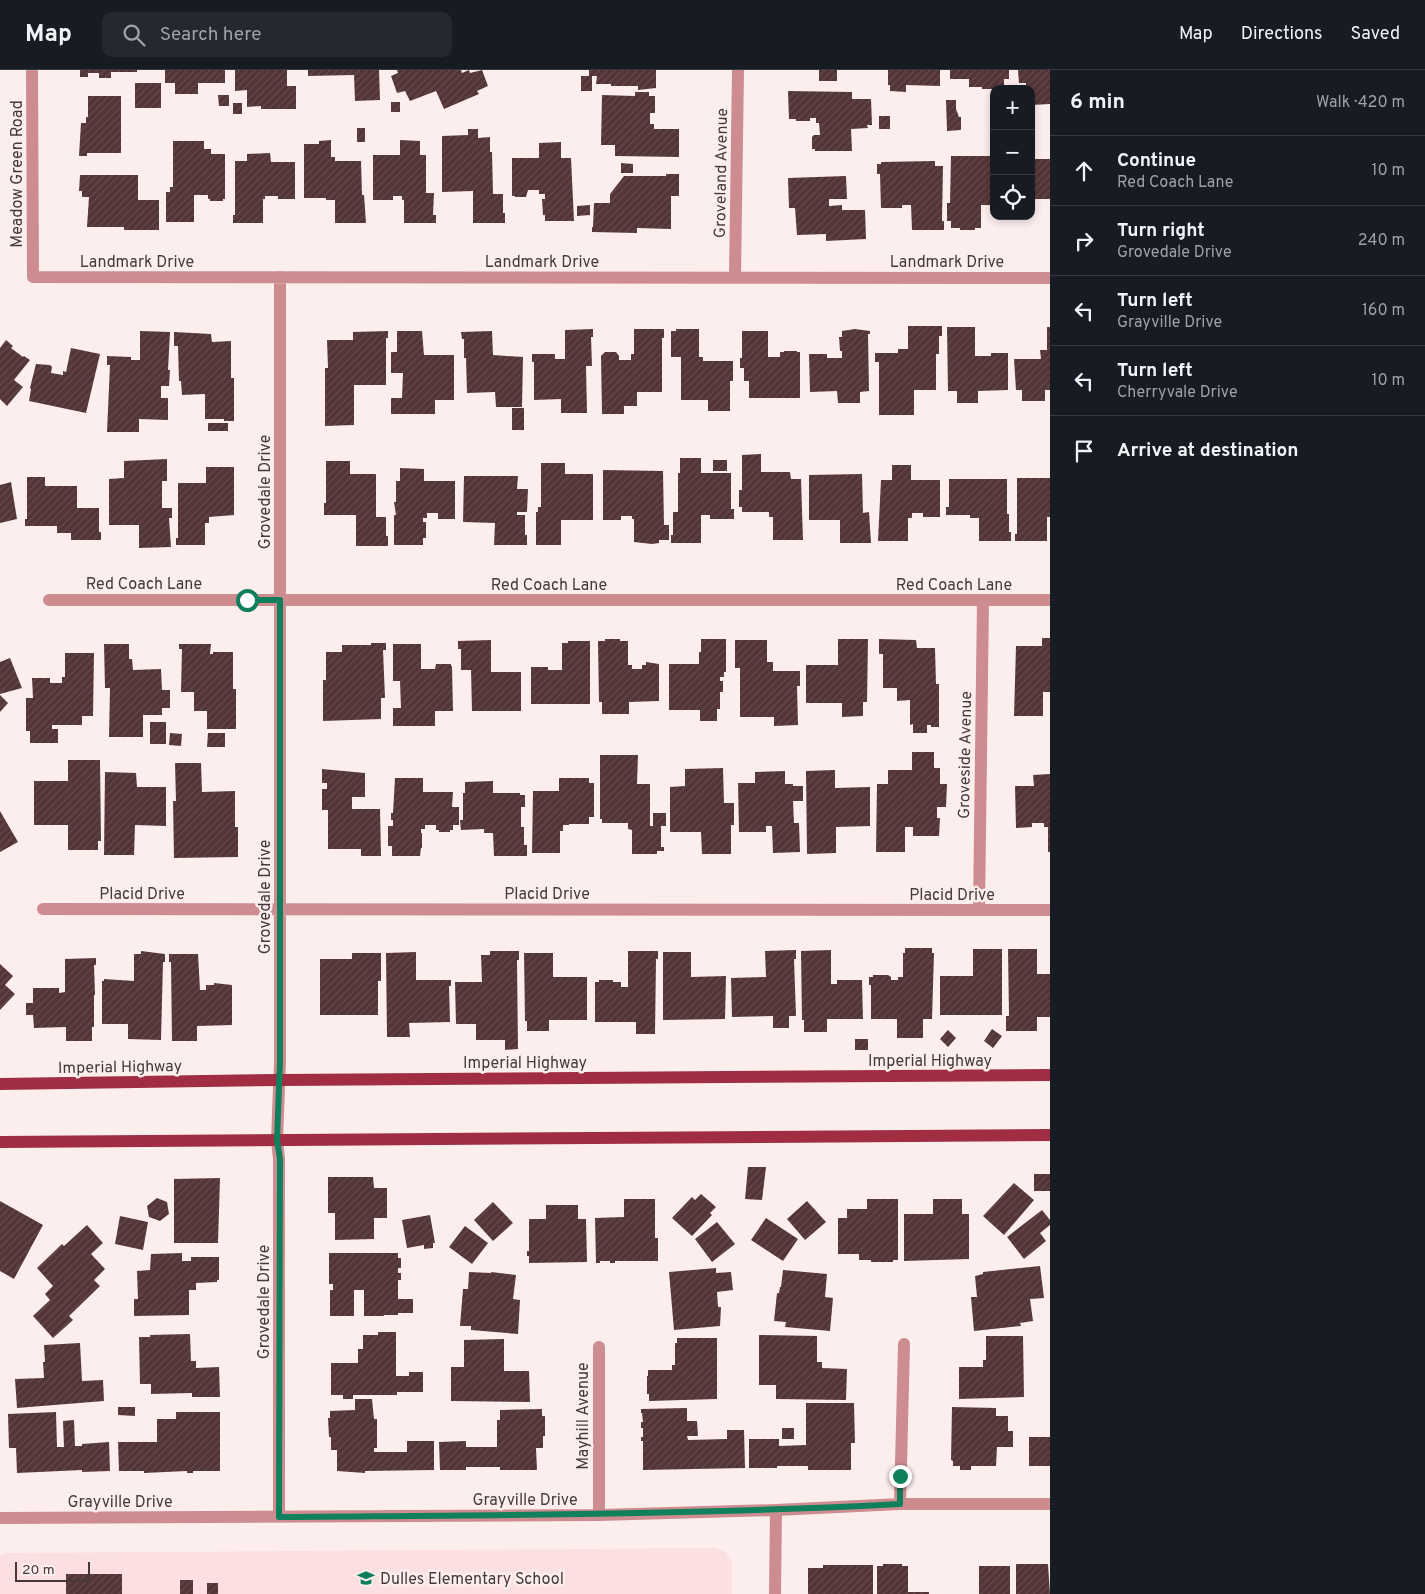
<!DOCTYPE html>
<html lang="en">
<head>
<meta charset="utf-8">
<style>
	:root { --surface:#171b24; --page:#242831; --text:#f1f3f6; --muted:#9ea1a6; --line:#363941 }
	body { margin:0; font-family:Overpass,sans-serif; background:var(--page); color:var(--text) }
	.controls { position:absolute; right:15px; top:15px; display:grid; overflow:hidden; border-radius:10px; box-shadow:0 2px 8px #0003 }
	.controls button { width:45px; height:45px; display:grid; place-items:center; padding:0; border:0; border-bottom:1px solid var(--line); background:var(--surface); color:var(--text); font:25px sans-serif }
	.scale { position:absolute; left:15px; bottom:12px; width:75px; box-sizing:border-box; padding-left:5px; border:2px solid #483939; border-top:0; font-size:14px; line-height:18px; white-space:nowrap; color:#483939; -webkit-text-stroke:4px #fdeeee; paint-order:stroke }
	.stop { position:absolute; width:15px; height:15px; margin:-11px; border:4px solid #107f5c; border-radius:50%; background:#fff }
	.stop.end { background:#107f5c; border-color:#fff; box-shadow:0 1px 5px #0008 }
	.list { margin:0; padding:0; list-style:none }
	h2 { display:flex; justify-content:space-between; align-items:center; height:65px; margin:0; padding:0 20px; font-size:21px }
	h2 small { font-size:16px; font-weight:400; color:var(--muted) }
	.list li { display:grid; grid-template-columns:32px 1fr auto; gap:15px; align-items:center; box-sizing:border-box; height:70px; padding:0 20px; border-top:1px solid var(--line) }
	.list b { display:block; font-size:19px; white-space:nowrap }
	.list p { margin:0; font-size:16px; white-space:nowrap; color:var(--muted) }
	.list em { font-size:16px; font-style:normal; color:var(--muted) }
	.icon { flex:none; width:28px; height:28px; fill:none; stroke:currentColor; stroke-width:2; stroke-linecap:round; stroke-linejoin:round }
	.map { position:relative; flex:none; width:1050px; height:1524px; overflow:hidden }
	header { display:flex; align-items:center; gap:30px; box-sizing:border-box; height:70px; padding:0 25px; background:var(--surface); border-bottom:1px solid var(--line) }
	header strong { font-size:24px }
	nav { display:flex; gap:28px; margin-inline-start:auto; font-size:18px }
	.search { width:350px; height:45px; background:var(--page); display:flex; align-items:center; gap:12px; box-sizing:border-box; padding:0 18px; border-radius:10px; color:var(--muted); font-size:19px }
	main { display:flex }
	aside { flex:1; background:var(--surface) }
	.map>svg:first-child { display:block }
	.built { fill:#fce0e1 }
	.building { fill:url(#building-hatch) }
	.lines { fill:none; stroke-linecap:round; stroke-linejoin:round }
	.minor { stroke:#cd8c90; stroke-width:12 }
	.major { stroke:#a02d42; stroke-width:12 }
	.route { stroke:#107f5c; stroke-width:6 }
	.labels { text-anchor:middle; stroke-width:5; stroke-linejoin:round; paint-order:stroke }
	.street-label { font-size:16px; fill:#483939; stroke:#fdeeee }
	.poi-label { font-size:16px; fill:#483939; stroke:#fdeeee; text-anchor:start }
</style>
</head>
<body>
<header>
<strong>Map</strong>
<div class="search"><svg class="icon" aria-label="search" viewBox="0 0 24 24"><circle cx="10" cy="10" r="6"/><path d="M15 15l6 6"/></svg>Search here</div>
<nav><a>Map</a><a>Directions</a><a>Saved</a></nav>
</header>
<main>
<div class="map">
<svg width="1050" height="1524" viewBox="0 0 1050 1524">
	<defs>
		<pattern id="building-hatch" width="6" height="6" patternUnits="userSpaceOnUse" patternTransform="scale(1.25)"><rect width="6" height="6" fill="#533537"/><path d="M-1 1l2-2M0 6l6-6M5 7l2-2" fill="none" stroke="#654a4c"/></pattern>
	</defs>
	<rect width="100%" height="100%" fill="#fdeeee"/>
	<path class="built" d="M715,1478L726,1482L732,1493V1524H0V1486L4,1483Z"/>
	<path class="building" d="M80,0H137V2H111V8H99V3H88V7H80Z
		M165,0H225V13H198V24H175V13H165Z
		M235,0H287V16H296V39H261V36L247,37V20L235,21Z
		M308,0H379L380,30L355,31L354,5L308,6Z
		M397,0H461L462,3L469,0L470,3L482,0L488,16L477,21L479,24L444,39L436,21L410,31L405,21L397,23L391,6L398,3Z
		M589,0H656V18L638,20V16H611V14H596L597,6H592V21H581V6H589Z
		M819,0H837V11H819Z
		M888,0H940V16L906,15V22L890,21V15H888Z
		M950,0H1009V9H1004V19H982V17H969V9H950Z
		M1018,0H1050V34L1031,35V19H1026V13H1019Z
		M135,13H161V38H135Z
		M788,21L852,22V29H871L872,55H867L868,58L851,59L852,81H815V79H812V67L814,65H820L819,53H816V48H810V51H796V49H789Z
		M635,22H649V26H655V43H650V54H654V59H679V87L615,86V75H601L602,25L635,26Z
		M218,25H229V36H219Z
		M88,26H121V83H87V86H79L81,53H86V47H88Z
		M946,30H956V39L959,47H961V60L947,61Z
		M391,32H400V42H391Z
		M233,33H242V44H233Z
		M879,46H890V59H879Z
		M357,58H365V72H357Z
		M468,59H478V68L490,67V82H492L493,124H503V143H505V153H473V121L442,122V66L468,65Z
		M331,70V87H335V91H361L362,125H364L366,153H335V130H326V128H304V74H319V71Z
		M400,70L420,71V85H426V123H434L433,145H436V153H404V130H402V126H393V130H373V85H400Z
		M173,71H204V79H211V84H225V129H223V131H210V129H208V125H194V152H166V122H170V117H173Z
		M561,72V88H571L574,151H545V145H543L542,129H545V124H539V120H528L526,127H515V126H512V88H539V73Z
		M270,83L271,92H295V129H278V126H265V129H263V153H233V145H235V91H247V84Z
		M951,86H994V135H981V158H975V160H960V158H951V151H947V133H950Z
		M1031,89H1050V129H1031Z
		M935,91V96H943L942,151H944V160H912L911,135H902V138H881L880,104H877V94H881V92Z
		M621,93L633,94V103H621Z
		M666,104H679V126H671V159L637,158V163L592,162V157H593L594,133H610V124L624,106H666Z
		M80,105H138V130H159V160H124V157H87L89,127H82V121H79Z
		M846,106L847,129H829V136L842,135V140H865L866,169L826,171V164L797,165L795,138H789L788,108Z
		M590,135V145L577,146V136Z
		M908,256H942V266H939V284H936V320H914V345H879V292H875V283H898V279H908Z
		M947,257H975V286H991V283H1008V320L978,321V333H957V321H948Z
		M1047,257H1050V320H1045V331H1022V320H1016L1014,289H1041L1040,280H1047Z
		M593,259V267H591L592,296H586L587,343H561V329L534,330V292H532V284H555V289H565V260Z
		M634,259H664V268H662V322H637V336H624V344H602L601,286L605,282H616L619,286V290H631V284H634Z
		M676,259H699V287H703V291H733V311H730V341H708V330H681V287H671V261H676Z
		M855,259L870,261V264H868L869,321L860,322V333H838L837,321L810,322L809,284H827V288H842V281H840L839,267H842V261Z
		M140,261L170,262L168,300H170L169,316H161V328H168V350L139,349V362H107L110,295H107V286L131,287V290H140Z
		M388,261V268H386V315H354V355L325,356V298H328L327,270H353V262Z
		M397,261H422L424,285H454V330H435V344H391V328H402L403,303H391V282H397Z
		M492,261L493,285L523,287L522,337H496L495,322L467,323L466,288H464V269H462L461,262Z
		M742,261H768V287H780V282H784V281H797V282H800V328H749V311H744V298H740V288H742Z
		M174,262L211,264L212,272L231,271V308H234V351H224V349H205V324L182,325L181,311H179L178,276H174Z
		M6,270L13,276L11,278L23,287L24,286L30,290L14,310L23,317L7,336L0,329V278Z
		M71,278L100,284L86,343L29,331L31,319L30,318L36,294L50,295L52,297L51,303L63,305V301L66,302Z
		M512,338H524V360H512Z
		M208,353H228V361H208Z
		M761,384V402H790L791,409H801L803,470H773V447H769V442H742V437H739V420H742V385Z
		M680,388H701V403H731V439H734V449H710V445H701V473H671V465H673V442H678V403H680Z
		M167,389V411H162V438H172V448H169L171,477L139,478V455H109V409L124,408V391Z
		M713,390H727V401H713Z
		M326,391H350V404H376V447H386V466H388V476H356V445H324V433H326Z
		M541,393H565V404H593V450H561V475H536V442H538V437H541Z
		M892,395H911V410H940V447H923V443H912V448H908V471H878L881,410H892Z
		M206,397H234V445L209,447V453H205V475H176V468H178V413H206Z
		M400,398L424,399V411H455V449H438V443H427V448H423V452H426V468H423V475H394V445H396L394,432H396V411H400Z
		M603,400L663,401L664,455H669V470H659V473L652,474L634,472V449H632V446H621V450H603Z
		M862,404L863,443L869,442L871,473H840V450H809V405Z
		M464,406H518L517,419H528L527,442H517V445H525V465H527V475H494L495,453L463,452Z
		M27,407H45V416H77V438H99V462H101V470H71V463H57V456H25V449H27Z
		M1017,408H1050V447H1047V471H1015V464H1017Z
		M949,409H1007V444H1009V462H1011V471H979V448H970V445H946V437H949Z
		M11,412L17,449L0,453V415Z
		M1042,568H1050V622H1043V646H1014L1016,576H1042Z
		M605,569H620V571H628V595H632V599H642V595H646V592L659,594V631L629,632V644H602V632H599L598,571H605Z
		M701,569H726V602H724V607H720V611H723V622H720V639H717V651H700V640H669V594H699V582H701Z
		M838,569H868L867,632H863V646L842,647V633H806V595H838Z
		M879,569L916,570L917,578H935L936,614H939V657H931V655H927V663H913V654L910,655V630L897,631V618H883V584H879Z
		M491,570V602H521V641H472L471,600H461V579H458V571Z
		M735,570H767V592H773V601H800V616H797L798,655L774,656V647H740V598H735Z
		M568,571H590V634H531V597H548V600H562V573H568Z
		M371,573H386V580H383L385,628H381V649L323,651V610H326V582H342V575H371Z
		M104,574H129V589H132L133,600L161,599L162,620H170V638H162V645H143V667H109L110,618H105Z
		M179,574H211L210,584H213V582H233V619H236V659H207V641H194V622H181L182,579H179Z
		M393,574H421V599H435L436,594H451V596H452L453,641H435V656H393V638H401L400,611H393Z
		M65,583H94L93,646H82V655H52V659H58V673H30V661H26V628H33L32,608H50V613H62V607H65Z
		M10,588L22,618L0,624V592Z
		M0,625L8,633L0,642Z
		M150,652H166V674H150Z
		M170,663L182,664L181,676L169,675Z
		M208,663H225V677H207Z
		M912,682H934V698H940V714H947L946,737H937V748H940L939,766H913V757H905V782H876L877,714H888V700H912Z
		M600,685H638L637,714H650V756H653V743H666V756H661V777H664V781H657V784H632V760L628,759V753H602V749H600Z
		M68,690H100L101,771H98V780H68V755H34V711H68Z
		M175,693H201L202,722L235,721V757H238V787L174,788L173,731H176Z
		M723,698L724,733H734V755H731V784H702L701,762H670V717L685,716V699Z
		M322,699L365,703V727H352V739H380L381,786H361V779H328V740H322V719H327V713H322Z
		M835,700V718L870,717V756L836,757V783L807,784L806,701Z
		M785,701V714H793V716H803V731H793L794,753H799L800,782L773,783L772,756H766V762H739L738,713H755V702Z
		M105,702L136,703L137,717H166V756L135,755L134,785H104Z
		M1050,704V782H1048V757H1044V753H1032V757L1016,758L1015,716H1034L1033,705Z
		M395,708H423V722H453L452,737H459V755H453V760H450V762H439V760H436V755H425V759H421V763H422V778H421L420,786H392V776H388V756H393V750H391V743H393Z
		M559,708H589V713H594V747H589V754H569V755H563V761H560V783H532L533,721H559Z
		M493,711V723H520V725H525V737H521V757H524V775H527V786H494L493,763H484V759L461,760L460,750H463V723H465V712Z
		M0,741L18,772L0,782Z
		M905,878H932V883H934L932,949H923V968H897V949H871V915H869V907H873V905H888L891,907V910H898V907H903V883H905Z
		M973,879H1002V945H940V906H973Z
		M1008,879H1037V904H1050V947H1037V961H1006V946H1009Z
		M796,880V889H794L796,946H789V958H773V946L732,947L731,908L766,907L765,881Z
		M831,880V914H837V910H862L863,949H827V962H804V950H802L801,881Z
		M141,881L165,884V892H163L161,970L128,969V954H102V911H104V909L134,911V884H141Z
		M490,881H519V890H517L518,979L505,980V970H476V954H456L455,912H482L481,885H490Z
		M628,881H658V889H656L655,964H636V952H595V912H599V910H613V912H621V917H628Z
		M416,882V910H451V916H449L450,952L409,953L410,967H387L386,883Z
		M663,882H691V907L726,906L725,949L663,950Z
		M352,883H381V911H378V945H320V889H352Z
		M524,883H553V907H587V950H549V961H527V951H525Z
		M169,884H198L200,920H206V915H214V913L232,915V955L197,956V971H172L171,892H169Z
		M96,888V895H94L95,925H94V957H92V971H66V957L34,958L33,945H26V933H33V918H59V923L65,922V889Z
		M0,894L13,906L5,915L15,924L0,940Z
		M992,959L1002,966L993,978L984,971Z
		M948,960L956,968L948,977L940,969Z
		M855,969H868V980H855Z
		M748,1097H766L762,1130L745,1129Z
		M1034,1104H1050V1121H1034Z
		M328,1107H373L374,1118H387V1148H374V1169L335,1170V1143H328Z
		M220,1108L218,1173H174V1109Z
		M1014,1113L1034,1130L1004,1165L983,1146Z
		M701,1124L716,1137L710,1143L712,1145L692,1166L672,1148L692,1127L695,1130Z
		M157,1128L167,1132L169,1144L160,1151L149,1147L147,1136Z
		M624,1129H655V1168H658V1191H615V1193H610V1191H600V1193H596L595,1148L624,1147Z
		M867,1129H898V1190H893V1192H871V1190H859V1184H838V1148H847V1139H867Z
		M933,1129H962V1144H969V1189L904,1191V1144H933Z
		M0,1131L43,1155L14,1209L0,1201Z
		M807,1131L826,1152L805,1170L787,1149Z
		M493,1132L513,1153L493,1171L474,1150Z
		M546,1135H578V1149H586L587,1192L529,1193V1186H527V1181H529V1149H546Z
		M1042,1140L1050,1150V1155L1040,1163L1046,1171L1024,1189L1007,1167Z
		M430,1145L435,1173H433V1178L424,1179V1175L407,1178L402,1150Z
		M120,1146L148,1152L143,1180L115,1174Z
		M766,1148L798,1169L783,1191L751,1170Z
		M717,1152L735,1174L712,1192L695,1169Z
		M87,1155L103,1173L91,1184L105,1199L94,1210L100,1216L69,1246L73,1250L53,1268L33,1246L50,1230L45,1224L53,1216L37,1198L62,1174L64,1176Z
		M465,1156L488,1173L472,1194L449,1177Z
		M182,1183V1191H191V1187H219V1210H217V1212L196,1213V1220H189V1245L134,1246V1229H138L137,1201L150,1200L151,1184Z
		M329,1183H398V1188H401V1198H398V1203H401V1210H398V1229H413V1243H398V1245H384V1246H364V1220H354V1246H330V1220H333V1214H329Z
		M1040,1196L1044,1228L1030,1229L1033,1251L1020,1253L1021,1256L974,1261L971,1227H977L975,1206L983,1204V1202Z
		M716,1198V1203L731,1202L733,1220L717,1222L718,1237H721L720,1256L674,1260L669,1202Z
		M783,1200L827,1204L825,1227L833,1228L830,1261L785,1257L786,1252L774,1251L777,1223H779L780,1217H781Z
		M469,1202L491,1203V1202L516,1205L513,1229L520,1230L518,1264L471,1260V1256H460L463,1219H468Z
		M378,1262H396V1306H409V1302H423V1322H397V1325H353V1329H343V1325H331V1293H358V1279H363V1265H378Z
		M190,1264L191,1291H196V1298L219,1297L220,1327H192V1323L151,1324V1314H140L139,1267H150V1265Z
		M759,1265L817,1266V1292H822V1298L847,1299L846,1330L776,1329V1315H759Z
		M986,1266H1023L1024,1327L959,1329V1297H983V1290H986Z
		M677,1268H717V1329L649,1331V1324H647V1306H648V1300H672V1295H675V1273H677Z
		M504,1269V1301H529L530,1332L451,1331V1297H464V1270Z
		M80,1273L82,1311L103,1310L104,1331L17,1338L15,1309L44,1308L43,1292H45L44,1275Z
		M355,1329H372L374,1349H377V1378H374V1382H407V1371H434V1400L365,1401V1403L337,1401V1380H331V1367H329L328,1348H330V1341L355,1340Z
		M806,1333H854L855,1373H851V1400H808V1396H777V1398H749V1369H779V1376L806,1375Z
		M118,1337H135V1346L118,1345Z
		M952,1337L996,1338V1346H1008V1361H1013V1377H997L996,1396H971V1400H960V1396H953V1391L951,1390Z
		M687,1338V1351H697L698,1366H687L688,1370L727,1369V1360H744L745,1398L643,1400V1371H641V1367H643V1358H641V1352H643L642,1343H641V1339Z
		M542,1339V1346H545V1366H543V1378H536L537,1400H500V1397H466V1400H440L439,1372L466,1371V1377H497V1350H500V1340Z
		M56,1342L57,1377H64L63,1351L74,1350L75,1376H82V1374L109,1372L110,1401L82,1402V1400L17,1403L16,1378H9L8,1344Z
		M176,1342H220V1401H193V1403H187V1401L144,1403V1401H119L118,1372H157V1349H176Z
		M782,1358H794V1369H782Z
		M1029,1367H1050V1396H1029Z
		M883,1494H902V1496H908V1522H929V1524H877V1496H883Z
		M1016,1494H1048L1050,1524H1016Z
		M823,1495H873V1524H808V1498H823Z
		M979,1496H1010V1524H979Z
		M66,1504H122V1524H66Z
		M180,1510H193V1524H180Z
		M207,1513H218V1524H207Z"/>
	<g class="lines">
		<path class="minor" d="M32,0L33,207L1050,208
			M735,207L738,0
			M49,530H1050
			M43,839L1050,840
			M979,840L983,530
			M599,1277V1445
			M900,1434L904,1274
			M279,1447V1089L277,1070L280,992V207
			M0,1448L599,1445L776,1440L900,1434H1050
			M775,1524L776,1440"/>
		<path class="major" d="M0,1014L279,1010L1050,1005
			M0,1072L1050,1065"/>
	</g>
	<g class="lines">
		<path class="route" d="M247,530H280V992L277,1070L280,1089L279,1447C486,1445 693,1445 900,1434V1406"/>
	</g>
	<defs>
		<g id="school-bare" transform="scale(1.35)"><path d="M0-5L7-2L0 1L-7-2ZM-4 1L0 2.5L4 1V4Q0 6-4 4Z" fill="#107f5c" stroke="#fdeeee" stroke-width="2.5" paint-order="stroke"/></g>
	</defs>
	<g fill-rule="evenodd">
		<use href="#school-bare" x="366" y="1508"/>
	</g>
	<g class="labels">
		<g class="street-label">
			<text transform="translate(720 103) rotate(-89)" y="6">Groveland Avenue</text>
			<text transform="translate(16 104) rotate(-90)" y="6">Meadow Green Road</text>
			<text x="137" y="197">Landmark Drive</text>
			<text x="542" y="197">Landmark Drive</text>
			<text x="947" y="197">Landmark Drive</text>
			<text transform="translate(264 422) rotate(-90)" y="6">Grovedale Drive</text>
			<text x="144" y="519">Red Coach Lane</text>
			<text x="549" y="520">Red Coach Lane</text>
			<text x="954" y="520">Red Coach Lane</text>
			<text transform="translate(964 685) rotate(-89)" y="6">Groveside Avenue</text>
			<text x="142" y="829">Placid Drive</text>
			<text x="547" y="829">Placid Drive</text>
			<text x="952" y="830">Placid Drive</text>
			<text transform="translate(264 827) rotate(-90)" y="6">Grovedale Drive</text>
			<text x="930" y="996">Imperial Highway</text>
			<text x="525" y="998">Imperial Highway</text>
			<text transform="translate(120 996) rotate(-1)" y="6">Imperial Highway</text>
			<text transform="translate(263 1232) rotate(-90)" y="6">Grovedale Drive</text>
			<text transform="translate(582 1346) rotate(-90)" y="6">Mayhill Avenue</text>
			<text x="525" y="1435">Grayville Drive</text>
			<text x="120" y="1437">Grayville Drive</text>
		</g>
		<g class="poi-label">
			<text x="380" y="1514">Dulles Elementary School</text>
		</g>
	</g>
</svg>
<div class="controls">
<button>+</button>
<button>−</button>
<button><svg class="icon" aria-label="locate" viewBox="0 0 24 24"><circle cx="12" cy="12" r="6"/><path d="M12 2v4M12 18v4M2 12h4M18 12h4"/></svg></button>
</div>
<div class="scale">20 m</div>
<div class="stop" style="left:247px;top:530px"></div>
<div class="stop end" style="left:900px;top:1406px"></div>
</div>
<aside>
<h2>6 min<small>Walk · 420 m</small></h2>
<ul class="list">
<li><svg class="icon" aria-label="ahead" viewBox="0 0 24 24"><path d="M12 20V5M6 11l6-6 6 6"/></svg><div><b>Continue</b><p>Red Coach Lane</p></div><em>10 m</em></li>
<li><svg class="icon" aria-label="right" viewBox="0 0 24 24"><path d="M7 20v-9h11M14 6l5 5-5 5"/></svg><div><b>Turn right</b><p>Grovedale Drive</p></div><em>240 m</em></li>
<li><svg class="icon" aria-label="left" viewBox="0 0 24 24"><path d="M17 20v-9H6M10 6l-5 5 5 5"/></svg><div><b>Turn left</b><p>Grayville Drive</p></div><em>160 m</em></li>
<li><svg class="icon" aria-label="left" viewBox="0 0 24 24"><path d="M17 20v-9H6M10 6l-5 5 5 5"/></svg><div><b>Turn left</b><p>Cherryvale Drive</p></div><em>10 m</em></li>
<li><svg class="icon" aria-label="arrive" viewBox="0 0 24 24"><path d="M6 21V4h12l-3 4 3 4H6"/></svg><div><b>Arrive at destination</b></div></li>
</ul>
</aside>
</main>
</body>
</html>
